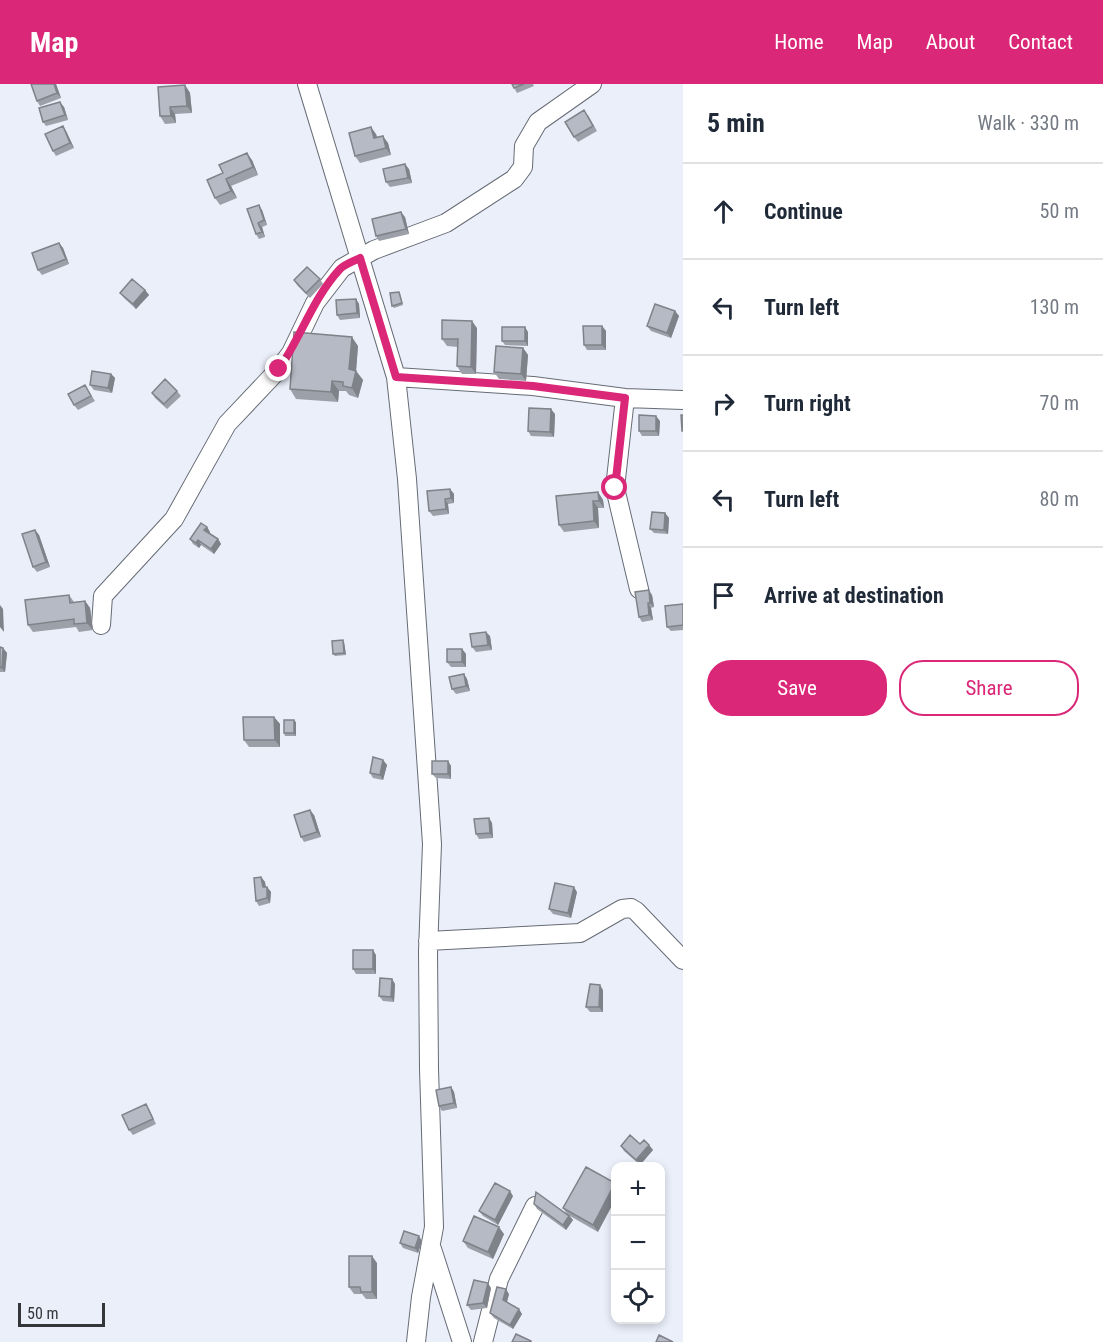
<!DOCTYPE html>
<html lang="en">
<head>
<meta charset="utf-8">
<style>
	:root { --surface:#fff; --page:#f2f2f3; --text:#1f2937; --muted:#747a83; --line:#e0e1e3; --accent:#db2777 }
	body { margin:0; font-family:"Roboto Condensed",sans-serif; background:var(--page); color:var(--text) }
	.controls { position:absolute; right:18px; bottom:18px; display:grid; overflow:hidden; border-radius:12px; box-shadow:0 3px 9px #0003 }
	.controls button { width:54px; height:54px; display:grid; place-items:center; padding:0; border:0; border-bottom:2px solid var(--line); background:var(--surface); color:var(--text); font:30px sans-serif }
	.scale { position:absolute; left:18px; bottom:15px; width:87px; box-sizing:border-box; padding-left:6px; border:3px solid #34363a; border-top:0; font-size:16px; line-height:21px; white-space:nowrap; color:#34363a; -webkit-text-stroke:4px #eaeffa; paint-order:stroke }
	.stop { position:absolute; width:18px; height:18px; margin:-14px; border:4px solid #db2777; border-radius:50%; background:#fff }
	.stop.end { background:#db2777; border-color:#fff; box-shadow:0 2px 6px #0008 }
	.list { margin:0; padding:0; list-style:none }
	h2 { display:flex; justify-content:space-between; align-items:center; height:78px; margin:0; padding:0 24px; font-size:26px }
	h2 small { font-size:20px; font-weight:400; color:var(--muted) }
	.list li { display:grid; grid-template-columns:39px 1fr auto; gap:18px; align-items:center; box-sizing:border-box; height:96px; padding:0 24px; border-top:2px solid var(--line) }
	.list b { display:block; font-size:22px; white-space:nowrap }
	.list em { font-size:20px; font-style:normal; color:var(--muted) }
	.actions { display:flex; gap:12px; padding:18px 24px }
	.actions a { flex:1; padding:14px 0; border:2px solid var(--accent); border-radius:24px; text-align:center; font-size:21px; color:var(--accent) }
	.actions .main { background:var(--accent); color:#fff }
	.icon { flex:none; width:33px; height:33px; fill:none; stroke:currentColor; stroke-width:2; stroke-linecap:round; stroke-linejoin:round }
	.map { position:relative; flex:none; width:683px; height:1258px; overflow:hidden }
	header { display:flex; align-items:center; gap:36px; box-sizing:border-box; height:84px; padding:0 30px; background:var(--accent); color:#fff }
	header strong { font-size:28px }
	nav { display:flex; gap:33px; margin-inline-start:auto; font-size:21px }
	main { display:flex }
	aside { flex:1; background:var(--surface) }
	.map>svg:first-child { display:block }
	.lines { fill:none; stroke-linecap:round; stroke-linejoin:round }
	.minor-casing { stroke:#666b74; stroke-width:20 }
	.minor { stroke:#fff; stroke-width:18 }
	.wall { fill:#9ca0a9 }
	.shaded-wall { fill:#7f8289 }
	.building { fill:#b5bac4; stroke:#7f8289; stroke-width:1.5 }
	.route { stroke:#db2777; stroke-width:8 }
</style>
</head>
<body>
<header>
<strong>Map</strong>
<nav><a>Home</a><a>Map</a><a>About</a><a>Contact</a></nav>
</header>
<main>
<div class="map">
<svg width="683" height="1258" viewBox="0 0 683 1258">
	<rect width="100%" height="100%" fill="#eaeffa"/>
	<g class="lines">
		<g class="minor-casing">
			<path id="minor" d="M307,0L396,293L407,395L432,760L428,867L429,985L434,1143L421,1213L416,1258
				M396,293L533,302L625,314L683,316
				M625,314L615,404L639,505
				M101,541L103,512L174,435L227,340L279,285L291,269L315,219L342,184L374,166L446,139L514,95L523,83L524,62L538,38L592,0
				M428,857L580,849L622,825L631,824L636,827L683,876
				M432,1165L462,1258
				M483,1258L499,1195L535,1122"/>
		</g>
		<use href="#minor" class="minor"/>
	</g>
	<path class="wall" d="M31,0H56L61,14L40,22L37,17Z
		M512,0H533L534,2L517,9Z
		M185,1L190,9L192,29L175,30L176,39L165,40L160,32Z
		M64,23L68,36L46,42L43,38Z
		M588,31L597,47L578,58L574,53Z
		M66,47L74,64L56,72L53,67Z
		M376,50L377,53L388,59L391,71L360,79L355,72Z
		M252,76L258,91L231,102L237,114L220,121L215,114L223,89Z
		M409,85L412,99L390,103L386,98Z
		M262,126L267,141L262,143L265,153L259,155L256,150Z
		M405,133L409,150L379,157L376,152Z
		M59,159L63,164L69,180L42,191L38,186Z
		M320,195L323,200L310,214L297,201L294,196Z
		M145,206L149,211L136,225L124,214L120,209Z
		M399,208L400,210L403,221L394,224L392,222Z
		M356,215L359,220L360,234L340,236L337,231Z
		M675,227L679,232L671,254L651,247L647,242Z
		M602,242L606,247V266H587L584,261Z
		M477,244L476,290H462L457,282L458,263L447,262L442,255Z
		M528,248V262L505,261L502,257Z
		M358,262L356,287L363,296L358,314L349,311L346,307H339L338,318L296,315L290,305Z
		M523,264L528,271L526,297L499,295L494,288Z
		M111,290L115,294L112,309L94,306L90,301Z
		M88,306L95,317L78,326L74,321Z
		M177,307L181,312L167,325L155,314L152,309Z
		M555,330L554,353L531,352L528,347Z
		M660,337L659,352H642L639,347Z
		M450,405L454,410V419L448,420L449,430L433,432L429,427Z
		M598,408L603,416L604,424H598L599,444L564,448L559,441Z
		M665,429L669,434L668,450L654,449L650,445Z
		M207,443L210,448L209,449L218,455L221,460L214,470L201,461L199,464L193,460L190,455Z
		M35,446L39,451L50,483L37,488L33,483Z
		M69,511L74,518L85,517L90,524L93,546L79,548L76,543L33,548L28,541Z
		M652,511L654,523L651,524L653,536L642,538L639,533Z
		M683,520V546L671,547L667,543Z
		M490,552L492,566L476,568L472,563Z
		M344,558L346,571L335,572L333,570Z
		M0,563L3,564L7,569L5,588H0Z
		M462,565L466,570V583H451L447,578Z
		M464,590L467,595L470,607L456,610L452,605Z
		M274,633L280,640V663H249L244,656Z
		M296,638V652H285L284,649Z
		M383,676L387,681L383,696L373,694L370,689Z
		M448,677L451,682V695L436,694L432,690Z
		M314,731L321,753L304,758L301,753Z
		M489,734L492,739L493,754L479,755L476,750Z
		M261,793L265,798L266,803H267L271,808L270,819L259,822L256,817Z
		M577,808L571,834L553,830L549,825Z
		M376,871V890H356L353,885Z
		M392,895L395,900L394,918L383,917L379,912Z
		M603,906V928H590L586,923Z
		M451,1003L454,1008L457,1024L442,1027L439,1022Z
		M149,1025L156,1040L133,1051L129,1046Z
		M640,1060L649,1061L653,1066L640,1081L624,1067L621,1062Z
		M586,1083L598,1148L570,1132L573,1136L566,1146L537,1125L534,1120L567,1130L563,1124Z
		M513,1112L498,1141L483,1132L479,1127Z
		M504,1150L493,1175L468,1164L463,1157Z
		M422,1157L418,1169L403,1164L400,1159Z
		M377,1179V1215H366L362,1210H354L349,1203Z
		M491,1204L487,1224L471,1226L467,1221Z
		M509,1210L507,1218L522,1230L513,1245L494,1234L490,1229Z"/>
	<path class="shaded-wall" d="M54,0H56L61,14L57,9Z
		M185,1L190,9L192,29L187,22Z
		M60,18L64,23L68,36L65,31Z
		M170,23L175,30L176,39L171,32Z
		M63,42L66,47L74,64L70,59Z
		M371,43L376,50L379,61L374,54Z
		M383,52L388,59L391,71L386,64Z
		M247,69L252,76L258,91L253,83Z
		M405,80L409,85L412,99L408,94Z
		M226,95L231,102L237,114L231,107Z
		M259,121L262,126L267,141L264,136Z
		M401,128L405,133L409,150L406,145Z
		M258,139L262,143L265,153L262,148Z
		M59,159L63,164L69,180L66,175Z
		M145,206L149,211L136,225L133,220Z
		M356,215L359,220L360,234L357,229Z
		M675,227L679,232L671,254L667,249Z
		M472,237L477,244L476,290L471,283Z
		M602,242L606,247V266L602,261Z
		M525,243L528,248V262L525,257Z
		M352,253L358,262L356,287L363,296L358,314L352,304L349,285Z
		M523,264L528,271L526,297L521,290Z
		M111,290L115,294L112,309L108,304Z
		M332,297L339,307L338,318L331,308Z
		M551,325L555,330L554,353L550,348Z
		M656,332L660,337L659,352L656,347Z
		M450,405L454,410V419L451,414Z
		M598,408L603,416L604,424L599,417Z
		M445,415L448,420L449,430L446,425Z
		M593,417L598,424L599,444L594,437Z
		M665,429L669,434L668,450L664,446Z
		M207,443L210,448L208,451L204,446Z
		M35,446L39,451L50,483L46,478Z
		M218,455L221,460L214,470L211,465Z
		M198,456L201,461L199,464L196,459Z
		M649,506L652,511L654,523L650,519Z
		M85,517L90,524L93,546L87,539Z
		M648,519L651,524L653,536L649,531Z
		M0,521L3,525L4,548L0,543Z
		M486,548L490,552L492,566L488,561Z
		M343,556L344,558L346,571L344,569Z
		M3,564L7,569L5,588L2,584Z
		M462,565L466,570V583L462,578Z
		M464,590L467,595L470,607L466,602Z
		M274,633L280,640V663L275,656Z
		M294,636L296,638V652L294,649Z
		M383,676L387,681L383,696L380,691Z
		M448,677L451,682V695L448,690Z
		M310,726L314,731L321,753L317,748Z
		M489,734L492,739L493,754L490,749Z
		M261,793L265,798L266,808L263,803Z
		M267,803L271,808L270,819L267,814Z
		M574,803L577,808L571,834L568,829Z
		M373,866L376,871V890L373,885Z
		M392,895L395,900L394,918L391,913Z
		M600,901L603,906V928L599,923Z
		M451,1003L454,1008L457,1024L454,1019Z
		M649,1061L653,1066L640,1081L636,1076Z
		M615,1099V1116L598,1148L593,1141Z
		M510,1107L513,1112L498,1141L495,1136Z
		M569,1132L573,1136L566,1146L563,1141Z
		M499,1143L504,1150L493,1175L488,1168Z
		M419,1152L422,1157L418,1169L415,1164Z
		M372,1172L377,1179V1215L372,1208Z
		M488,1199L491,1204L487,1224L483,1219Z
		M506,1205L509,1210L506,1221L503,1216Z
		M519,1225L522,1230L513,1245L510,1241Z"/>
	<path class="building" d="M31,0H54L57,9L37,17Z
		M512,0H524L514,4Z
		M185,1L187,22L170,23L171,32H160L158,3Z
		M60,18L65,31L43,38L39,24Z
		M584,26L593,42L574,53L565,38Z
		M63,42L70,59L53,67L45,50Z
		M371,43L374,54L383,52L386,64L355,72L349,49Z
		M247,69L253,83L226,95L231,107L215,114L207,96L223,89L219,81Z
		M405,80L408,94L386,98L383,85Z
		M259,121L264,136L258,139L262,148L256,150L247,125Z
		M401,128L406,145L376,152L372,135Z
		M59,159L66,175L38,186L32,169Z
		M307,183L320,195L306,209L294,196Z
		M132,195L145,206L133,220L120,209Z
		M399,208L402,219L392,222L390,209Z
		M356,215L357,229L337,231L336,216Z
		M655,220L675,227L667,249L647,242Z
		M442,236L472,237L471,283L457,282L458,255H442Z
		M583,242H602V261H584Z
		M502,243H525V257H502Z
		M294,248L352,253L349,285L356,287L352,304L343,302V298L332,297L331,308L290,305Z
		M496,262L523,264L521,290L494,288Z
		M92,287L111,290L108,304L90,301Z
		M165,295L177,307L164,320L152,309Z
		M85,301L91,312L74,321L68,310Z
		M529,324L551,325L550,348L528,347Z
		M639,331L656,332V347H639Z
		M681,331H683V347H682Z
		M450,405L451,414L445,415L446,425L429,427L427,407Z
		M598,408L599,417H593L594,437L559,441L556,412Z
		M652,428L665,429L664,446L650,445Z
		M201,439L207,443L204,446L218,455L211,465L198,456L196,459L190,455Z
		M35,446L46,478L33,483L22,450Z
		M649,506L650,519H648L649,531L639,533L635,508Z
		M69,511L70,519L85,517L87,539L74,540V535L28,541L25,516Z
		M683,520V541L667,543L665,522Z
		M486,548L488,561L472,563L470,550Z
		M343,556L344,569L333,570L332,557Z
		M0,563L3,564L2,584L0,583Z
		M447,565H462V578H447Z
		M464,590L466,602L452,605L449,593Z
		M243,633H274L275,656H244Z
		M284,636H294V649H284Z
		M373,673L383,676L380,691L370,689Z
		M432,677H448V690H432Z
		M310,726L317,748L301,753L294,731Z
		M489,734L490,749L476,750L474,735Z
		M261,793L263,803H267V814L256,817L254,794Z
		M555,799L574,803L568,829L549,825Z
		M353,866H373V885H353Z
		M380,894L392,895L391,913L379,912Z
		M590,900L600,901L599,923H586Z
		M451,1003L454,1019L439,1022L436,1006Z
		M146,1020L153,1035L129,1046L122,1031Z
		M630,1051L640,1060L644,1056L649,1061L636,1076L621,1062Z
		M586,1083L615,1099L593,1141L563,1124Z
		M495,1099L510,1107L495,1136L479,1127Z
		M536,1108L569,1132L563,1141L534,1120Z
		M474,1132L499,1143L488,1168L463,1157Z
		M404,1147L419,1152L415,1164L400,1159Z
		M349,1172H372V1208H361L360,1203H349Z
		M474,1196L488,1199L483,1219L467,1221Z
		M497,1203L506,1205L503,1216L519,1225L510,1241L490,1229Z
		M516,1250L531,1257V1258H512Z
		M659,1251L673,1258H656Z"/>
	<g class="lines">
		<path class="route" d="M279,285C301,253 313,214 340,185C345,180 354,177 360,174L396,293L533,302L625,314L615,404"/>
	</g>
</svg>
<div class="controls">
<button>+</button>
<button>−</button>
<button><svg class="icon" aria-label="locate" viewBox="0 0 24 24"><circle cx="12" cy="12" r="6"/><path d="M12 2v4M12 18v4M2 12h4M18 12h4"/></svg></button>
</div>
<div class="scale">50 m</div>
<div class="stop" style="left:615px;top:404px"></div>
<div class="stop end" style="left:279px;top:285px"></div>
</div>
<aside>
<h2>5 min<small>Walk · 330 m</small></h2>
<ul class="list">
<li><svg class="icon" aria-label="ahead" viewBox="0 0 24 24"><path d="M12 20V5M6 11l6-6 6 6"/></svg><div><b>Continue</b></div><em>50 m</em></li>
<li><svg class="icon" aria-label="left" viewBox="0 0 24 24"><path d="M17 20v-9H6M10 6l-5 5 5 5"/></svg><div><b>Turn left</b></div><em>130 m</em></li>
<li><svg class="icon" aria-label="right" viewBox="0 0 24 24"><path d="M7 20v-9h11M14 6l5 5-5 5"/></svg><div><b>Turn right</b></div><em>70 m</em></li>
<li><svg class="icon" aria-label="left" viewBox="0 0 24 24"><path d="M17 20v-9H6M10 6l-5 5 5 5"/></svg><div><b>Turn left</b></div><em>80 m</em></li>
<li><svg class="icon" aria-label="arrive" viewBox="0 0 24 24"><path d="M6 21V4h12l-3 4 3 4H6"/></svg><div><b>Arrive at destination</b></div></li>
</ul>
<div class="actions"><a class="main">Save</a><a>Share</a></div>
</aside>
</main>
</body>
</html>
